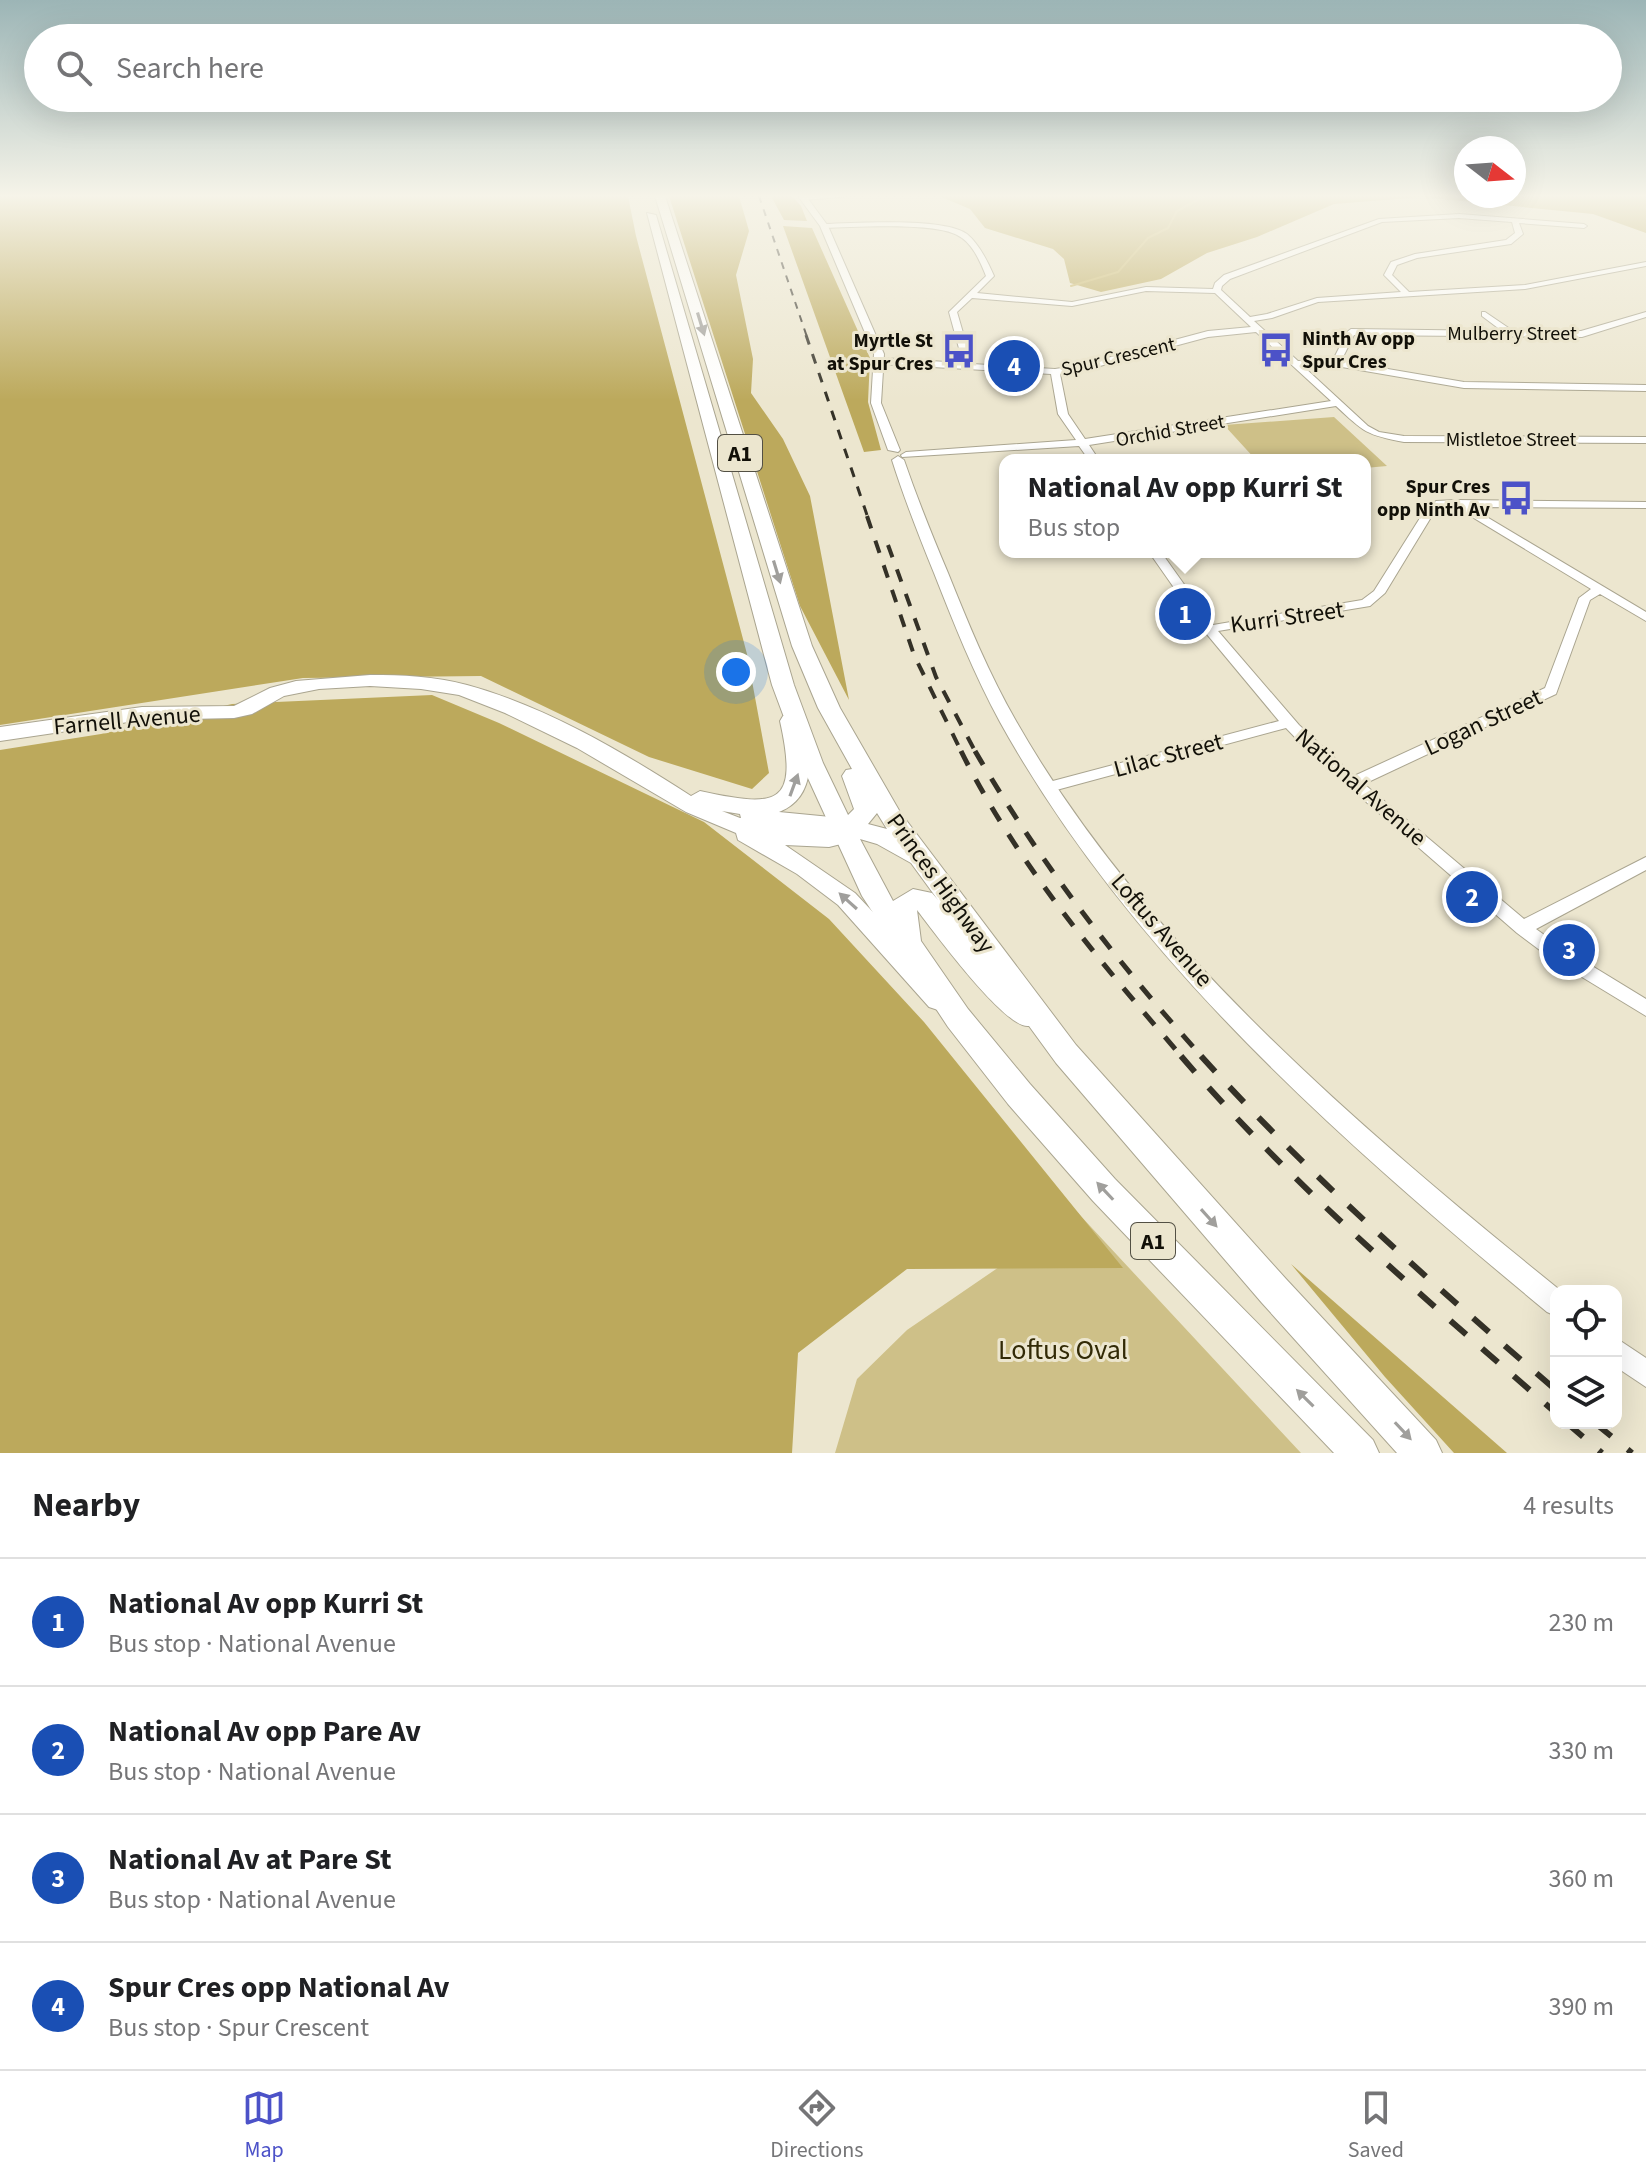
<!DOCTYPE html>
<html lang="en">
<head>
<meta charset="utf-8">
<style>
	:root { --surface:#fff; --page:#f2f2f2; --text:#202124; --muted:#757577; --line:#e0e0e0; --accent:#4c52c8 }
	body { margin:0; font-family:"Source Sans 3",sans-serif; background:var(--page); color:var(--text) }
	.controls { position:absolute; right:24px; bottom:24px; display:grid; overflow:hidden; border-radius:16px; box-shadow:0 8px 32px #0002 }
	.controls button { width:72px; height:72px; display:grid; place-items:center; padding:0; border:0; border-bottom:2px solid var(--line); background:var(--surface); color:var(--text); font:40px sans-serif }
	.compass { position:absolute; left:1454px; top:136px; width:72px; height:72px; border-radius:50%; background:var(--surface); box-shadow:0 8px 32px #0002; rotate:107deg }
	.you { position:absolute; left:736px; top:672px; width:28px; height:28px; margin:-20px; border:6px solid #fff; border-radius:50%; background:#1a73e8; box-shadow:0 0 0 12px #1a73e833 }
	.badge { display:grid; place-items:center; width:52px; height:52px; border-radius:50%; background:var(--accent); color:#fff; font-size:26px; font-weight:700 }
	.pin { position:absolute; translate:-50% -50%; border:4px solid #fff; box-shadow:0 2px 8px #0006 }
	.popup { position:absolute; left:999px; top:454px; width:372px; height:104px; box-sizing:border-box; display:grid; place-content:center; border-radius:16px; background:var(--surface); filter:drop-shadow(0 2px 6px #0005); font-size:26px; white-space:nowrap; color:var(--muted) }
	.popup b { font-size:30px; color:var(--text) }
	.popup::after { content:''; position:absolute; left:50%; top:100%; margin-left:-16px; border:16px solid transparent; border-top-color:var(--surface) }
	.list { margin:0; padding:0; list-style:none }
	h2 { display:flex; justify-content:space-between; align-items:center; height:104px; margin:0; padding:0 32px; font-size:34px }
	h2 small { font-size:26px; font-weight:400; color:var(--muted) }
	.list li { display:grid; grid-template-columns:52px 1fr auto; gap:24px; align-items:center; box-sizing:border-box; height:128px; padding:0 32px; border-top:2px solid var(--line) }
	.list b { display:block; font-size:30px; white-space:nowrap }
	.list p { margin:0; font-size:26px; white-space:nowrap; color:var(--muted) }
	.list em { font-size:26px; font-style:normal; color:var(--muted) }
	.icon { flex:none; width:44px; height:44px; fill:none; stroke:currentColor; stroke-width:2; stroke-linecap:round; stroke-linejoin:round }
	.map { position:relative; flex:none; width:1646px; height:1453px; overflow:hidden }
	.search { position:absolute; background:var(--surface); box-shadow:0 8px 32px #0002; left:24px; right:24px; top:24px; height:88px; display:flex; align-items:center; gap:20px; box-sizing:border-box; padding:0 28px; border-radius:44px; color:var(--muted); font-size:30px }
	.sheet { height:616px; background:var(--surface) }
	nav { display:flex; justify-content:space-around; align-items:center; box-sizing:border-box; height:112px; border-top:2px solid var(--line); background:var(--surface); font-size:22px; color:var(--muted) }
	nav a { display:grid; justify-items:center; gap:4px }
	nav .on { color:var(--accent) }
	.map>svg:first-child { display:block }
	.green { fill:#cec088 }
	.forest { fill:#bca95c }
	.lines { fill:none; stroke-linecap:round; stroke-linejoin:round }
	.stream { stroke:#cab76a; stroke-width:2 }
	.minor-casing { stroke:#aaa590; stroke-width:2 }
	.tertiary-casing { stroke:#aaa590; stroke-width:2 }
	.secondary-casing { stroke:#aaa590; stroke-width:2 }
	.trunk-casing { stroke:#aaa590; stroke-width:2 }
	.minor { fill:#fff; fill-rule:evenodd }
	.tertiary { fill:#fff; fill-rule:evenodd }
	.secondary { fill:#fff; fill-rule:evenodd }
	.trunk { fill:#fff; fill-rule:evenodd }
	.rail-far4 { stroke:#343127; stroke-width:2; stroke-dasharray:7 7; stroke-linecap:butt }
	.rail-far3 { stroke:#343127; stroke-width:3; stroke-dasharray:10 10; stroke-linecap:butt }
	.rail-far2 { stroke:#343127; stroke-width:4; stroke-dasharray:13 13; stroke-linecap:butt }
	.rail-far1 { stroke:#343127; stroke-width:5; stroke-dasharray:16 16; stroke-linecap:butt }
	.rail { stroke:#343127; stroke-width:6; stroke-dasharray:21 21; stroke-linecap:butt }
	.oneway { fill:#a09f9c }
	.labels { text-anchor:middle; stroke-width:6; stroke-linejoin:round; paint-order:stroke }
	.far-street-label { font-size:20px; fill:#121008; stroke:#ece6cf }
	.far-poi-label { font-size:20px; font-weight:bold; fill:#121008; stroke:#ece6cf; text-anchor:end }
	.shield { fill:#ece6cf; stroke:#535044; stroke-width:2 }
	.shield-label { font-size:22px; font-weight:bold; fill:#121008 }
	.street-label { font-size:24px; fill:#121008; stroke:#ece6cf }
	.near-park-label { font-size:28px; fill:#322a06; stroke:#ece6cf }
</style>
</head>
<body>
<div class="map">
<svg width="1646" height="1453" viewBox="0 0 1646 1453">
	<rect width="100%" height="100%" fill="#ece6cf"/>
	<path class="green" d="M1334,417L1387,466L1365,468V460H1256L1224,425Z
		M1078,1213L1301,1453H835L857,1379L907,1330Z"/>
	<path class="forest" d="M0,196H628L636,236L747,654L769,773L752,789L649,757L481,676L303,678L0,725Z
		M669,196H739L749,231L736,275L753,359L751,393L783,439L810,496L849,700L800,606Z
		M771,196H792L801,206L807,221L784,220Z
		M939,196H1646V233L1593,214L1422,197L1334,204L1257,237L1207,253L1161,279L1101,292L1070,283L1064,259L1053,249L985,228L970,209Z
		M783,226L812,228L870,358L868,402L881,450L864,452Z
		M432,695L499,723L704,822L829,919L924,1022L1123,1268L907,1269L798,1353L792,1453H0V750L101,734L232,704Z
		M1291,1264L1507,1453H1454L1385,1377Z"/>
	<g class="lines">
		<path class="stream" d="M1071,286L1118,272L1148,238L1168,228L1177,211L1205,196"/>
		<g class="minor-casing">
			<path id="minor" d="M851,196L804,200L801,198L803,196Z
				M1459,214L1584,224L1587,226L1584,228L1519,223L1523,234L1511,244L1417,258L1397,265L1392,275L1409,292L1525,285L1646,262V266L1525,289L1318,302L1272,318L1254,321L1298,361L1333,360L1347,332L1351,329L1502,331L1482,316V312H1485L1513,331H1581L1646,312V317L1582,337L1354,335L1341,361L1464,382L1646,385V391L1464,388L1336,366L1304,367L1368,426L1379,432L1404,436L1646,437V443L1404,442C1366,435 1364,432 1336,406L1089,445L1099,460H1089L1079,446L902,457L901,455L906,452L1076,440L1058,414L1051,374L881,364L877,361L881,358L963,363L949,312L986,276C980,261 972,242 957,235C934,222 853,227 824,228L821,226L824,224C854,223 944,217 967,234C979,244 988,262 994,276L977,293L1072,302L1146,287L1213,289L1215,283L1224,275L1379,219ZM1459,218L1512,222L1515,233L1506,240L1415,254L1391,262L1384,275L1401,292L1317,298L1267,314L1250,317L1221,290L1222,286L1230,279L1382,222ZM1146,291L1215,293L1251,327L1208,331L1081,365L1055,369L972,364L957,312L972,298L1072,306ZM1256,332L1331,401L1085,439L1068,414L1060,374L1085,370L1208,337Z
				M1456,500L1646,502V508L1470,507L1646,612V621L1600,594L1590,600L1556,694L1364,784L1524,919L1646,857V870L1536,929L1561,947L1646,999V1016L1549,957L1517,933L1311,754L1286,728L1049,792L1044,791L1042,787L1044,783L1049,782L1279,721L1205,632L1149,552H1161L1213,625L1362,600L1374,591L1425,510L1436,501ZM1443,506H1454L1591,589L1579,598L1545,688L1354,776L1299,725L1218,631L1370,606L1385,593L1433,514Z"/>
		</g>
		<g class="tertiary-casing">
			<path id="tertiary" d="M798,196H806L828,226L884,354L881,403L900,450L898,452L888,450L871,403L874,354L820,226Z
				M898,456L904,460C917,498 932,535 948,573C968,623 989,674 1016,721C1143,945 1363,1131 1561,1291H1556V1316L1547,1312C1342,1142 1131,958 1000,722C974,674 954,624 934,573C919,536 904,498 892,460Z
				M1616,1338L1646,1358V1387L1616,1367Z"/>
		</g>
		<g class="secondary-casing">
			<path id="secondary" d="M370,675C402,675 435,676 467,685C545,706 623,752 691,796L700,791C778,808 799,806 780,721L783,716H797C815,748 817,798 779,812L841,818L849,820L856,835L853,841L829,847L785,845L855,893L947,991L951,999L947,1007L938,1010L929,1007L838,905L797,874L738,840L736,833L686,812L577,748L505,713L459,695L421,689L370,686L319,689L284,696L252,714L234,718L142,720L0,741V727L142,707L234,706L270,688L296,681ZM722,811L740,814L741,818H740Z"/>
		</g>
		<g class="trunk-casing">
			<path id="trunk" d="M655,196H665L812,646L840,708L900,812L1076,1045L1286,1279L1436,1440L1442,1453H1397L1262,1303L1056,1063L1029,1026C1006,1030 934,932 917,910L921,941L968,1009L1030,1084L1115,1179L1373,1440L1379,1453H1334L1093,1201L1008,1104L948,1027L862,896L801,763L772,685L647,213L656,215L794,685L823,763L848,815L854,809L842,776L846,770L852,769L818,708L792,646ZM877,813L887,829L868,824ZM860,839L877,844L911,863L938,900L932,893L913,889L893,901Z"/>
		</g>
		<use href="#minor" class="minor"/>
		<use href="#tertiary" class="tertiary"/>
		<use href="#secondary" class="secondary"/>
		<use href="#trunk" class="trunk"/>
		<path class="rail-far4" d="M759,196L807,337"/>
		<path class="rail-far3" d="M806,335L868,518"/>
		<path class="rail-far2" d="M867,516L914,655L962,753
			M888,545L936,677L976,753"/>
		<path class="rail-far1" d="M961,751C1017,864 1101,963 1183,1058
			M975,751C1040,863 1117,962 1203,1058"/>
		<path class="rail" d="M1181,1056C1293,1187 1427,1300 1556,1413
			M1201,1056C1310,1177 1433,1284 1556,1390
			M1567,1423L1602,1453
			M1595,1423L1632,1453"/>
	</g>
	<defs><path id="oneway-solid" d="M-6-.8H1V-3.2L6.5 0L1 3.2V.8H-6Z" transform="scale(2)"/></defs>
	<g class="oneway">
		<use href="#oneway-solid" transform="translate(701 324) rotate(73)"/>
		<use href="#oneway-solid" transform="translate(777 572) rotate(73)"/>
		<use href="#oneway-solid" transform="translate(794 785) rotate(-70)"/>
		<use href="#oneway-solid" transform="translate(848 901) rotate(-138)"/>
		<use href="#oneway-solid" transform="translate(1105 1191) rotate(-133)"/>
		<use href="#oneway-solid" transform="translate(1209 1218) rotate(48)"/>
		<use href="#oneway-solid" transform="translate(1305 1398) rotate(-135)"/>
		<use href="#oneway-solid" transform="translate(1403 1431) rotate(47)"/>
	</g>
	<linearGradient id="sky" x2="0" y2="1"><stop stop-color="#9cb5b6"/><stop offset="0.49" stop-color="#f6f4e9"/><stop offset="1" stop-color="#f6f4e9" stop-opacity="0"/></linearGradient>
	<rect width="1646" height="400" fill="url(#sky)"/>
	<defs>
		<g id="bus-bare" transform="scale(2.76)"><path d="M-5-6H5V4H4V6H2V4H-2V6H-4V4H-5ZM-3.5-4V0h7V-4ZM-3.5 1.2v1.5H-2V1.2ZM2 1.2v1.5H3.5V1.2Z" fill="#4c52c8" stroke="#ece6cf" stroke-width="2.5" paint-order="stroke"/></g>
	</defs>
	<g fill-rule="evenodd">
		<use href="#bus-bare" x="1276" y="350"/>
		<use href="#bus-bare" x="959" y="351"/>
		<use href="#bus-bare" x="1516" y="498"/>
	</g>
	<g class="labels">
		<g class="far-street-label">
			<text x="1512" y="340">Mulberry Street</text>
			<text transform="translate(1118 356) rotate(-13)" y="7">Spur Crescent</text>
			<text transform="translate(1170 430) rotate(-10)" y="7">Orchid Street</text>
			<text x="1511" y="446">Mistletoe Street</text>
		</g>
		<g class="far-poi-label">
			<text x="1302" y="345" text-anchor="start">Ninth Av opp<tspan x="1302" dy="23">Spur Cres</tspan></text>
			<text x="933" y="347">Myrtle St<tspan x="933" dy="23">at Spur Cres</tspan></text>
			<text x="1490" y="493">Spur Cres<tspan x="1490" dy="23">opp Ninth Av</tspan></text>
		</g>
		<g class="shield">
			<rect x="718" y="435" width="44" height="36" rx="6"/>
			<rect x="1131" y="1223" width="44" height="36" rx="6"/>
		</g>
		<g class="shield-label">
			<text x="740" y="461">A1</text>
			<text x="1153" y="1249">A1</text>
		</g>
		<g class="street-label">
			<text transform="translate(1287 617) rotate(-8)" y="8">Kurri Street</text>
			<text transform="translate(127 720) rotate(-5)" y="8">Farnell Avenue</text>
			<text transform="translate(1483 722) rotate(-25)" y="8">Logan Street</text>
			<text transform="translate(1168 755) rotate(-15)" y="8">Lilac Street</text>
			<text transform="translate(1361 787) rotate(41)" y="8">National Avenue</text>
			<text transform="translate(941 883) rotate(54)" y="8">Princes Highway</text>
			<text transform="translate(1162 930) rotate(49)" y="8">Loftus Avenue</text>
		</g>
		<g class="near-park-label">
			<text x="1063" y="1359">Loftus Oval</text>
		</g>
	</g>
</svg>
<div class="controls">
<button><svg class="icon" aria-label="locate" viewBox="0 0 24 24"><circle cx="12" cy="12" r="6"/><path d="M12 2v4M12 18v4M2 12h4M18 12h4"/></svg></button>
<button><svg class="icon" aria-label="layers" viewBox="0 0 24 24"><path d="M12 4l9 5-9 5-9-5zM3 14l9 5 9-5"/></svg></button>
</div>
<svg class="compass" viewBox="-18 -18 36 36"><path d="M0-13l5 13h-10z" fill="#e53935"/><path d="M0 13l5-13h-10z" fill="#757577"/></svg>
<div class="you"></div>
<div class="pin badge" style="left:1185px;top:614px;background:#1a4fb4">1</div>
<div class="popup"><b>National Av opp Kurri St</b>Bus stop</div>
<div class="pin badge" style="left:1472px;top:897px;background:#1a4fb4">2</div>
<div class="pin badge" style="left:1569px;top:950px;background:#1a4fb4">3</div>
<div class="pin badge" style="left:1014px;top:366px;background:#1a4fb4">4</div>
<div class="search"><svg class="icon" aria-label="search" viewBox="0 0 24 24"><circle cx="10" cy="10" r="6"/><path d="M15 15l6 6"/></svg>Search here</div>
</div>
<section class="sheet">
<h2>Nearby<small>4 results</small></h2>
<ul class="list">
<li><span class="badge" style="background:#1a4fb4">1</span><div><b>National Av opp Kurri St</b><p>Bus stop · National Avenue</p></div><em>230 m</em></li>
<li><span class="badge" style="background:#1a4fb4">2</span><div><b>National Av opp Pare Av</b><p>Bus stop · National Avenue</p></div><em>330 m</em></li>
<li><span class="badge" style="background:#1a4fb4">3</span><div><b>National Av at Pare St</b><p>Bus stop · National Avenue</p></div><em>360 m</em></li>
<li><span class="badge" style="background:#1a4fb4">4</span><div><b>Spur Cres opp National Av</b><p>Bus stop · Spur Crescent</p></div><em>390 m</em></li>
</ul>
</section>
<nav>
<a class="on"><svg class="icon" aria-label="map" viewBox="0 0 24 24"><path d="M3 6l6-2 6 2 6-2v14l-6 2-6-2-6 2zM9 4v14M15 6v14"/></svg>Map</a>
<a><svg class="icon" aria-label="directions" viewBox="0 0 24 24"><path d="M12 3l9 9-9 9-9-9zM9 14v-3h6M13 9l2 2-2 2"/></svg>Directions</a>
<a><svg class="icon" aria-label="saved" viewBox="0 0 24 24"><path d="M7 4h10v16l-5-4-5 4z"/></svg>Saved</a>
</nav>
</body>
</html>
